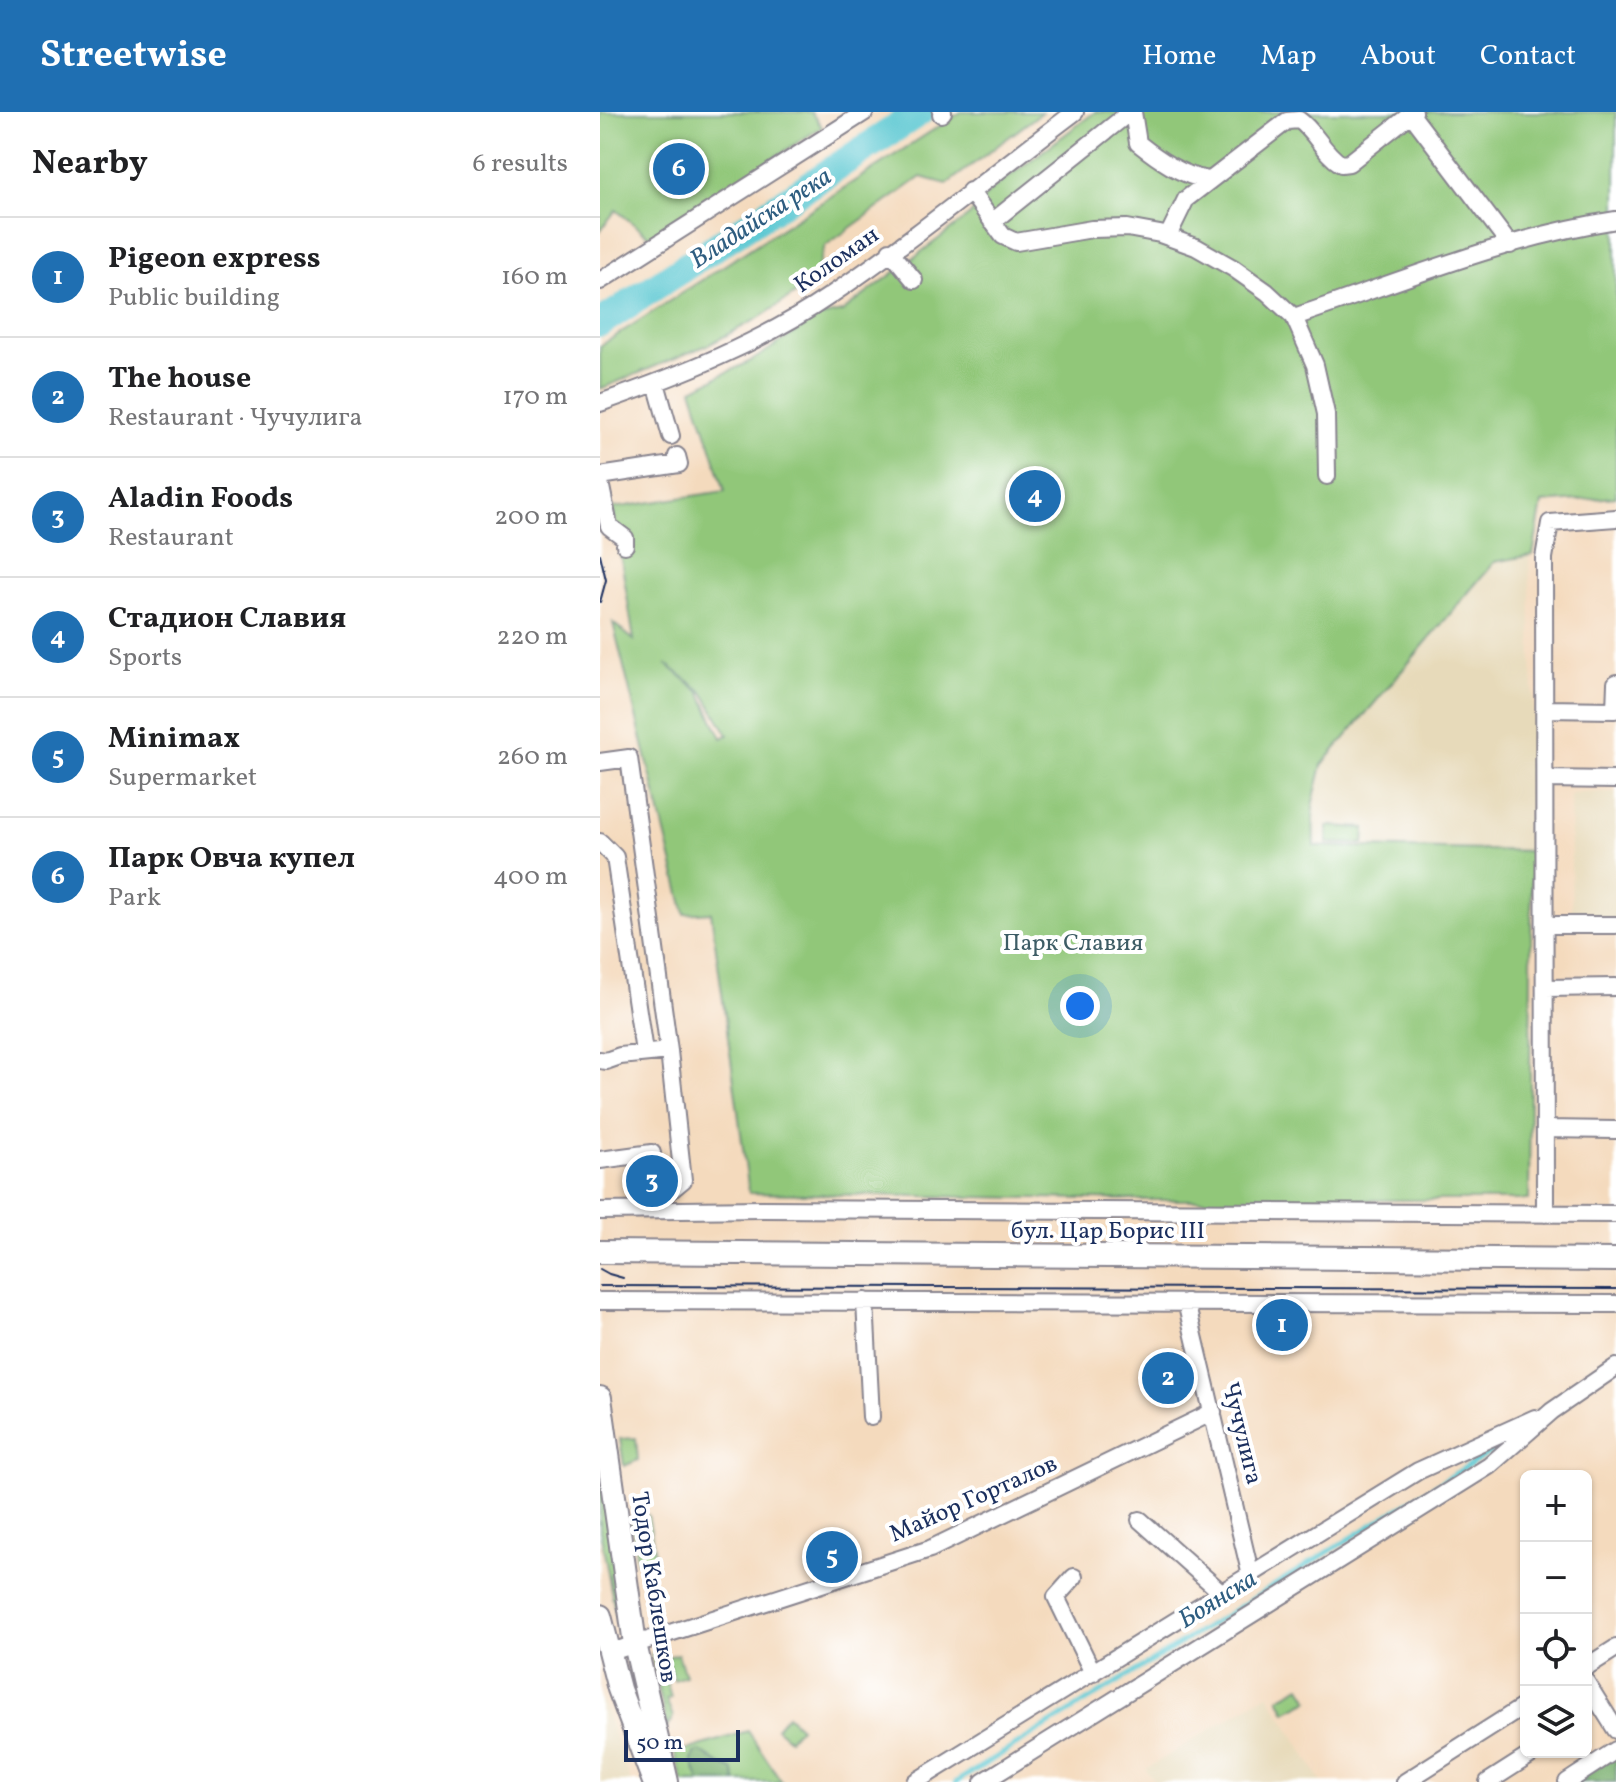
<!DOCTYPE html>
<html lang="en">
<head>
<meta charset="utf-8">
<style>
	:root { --surface:#fff; --page:#f2f2f2; --text:#202124; --muted:#757577; --line:#e0e0e0; --accent:#1f6fb2 }
	body { margin:0; font-family:Vollkorn,serif; background:var(--page); color:var(--text) }
	.controls { position:absolute; right:24px; bottom:24px; display:grid; overflow:hidden; border-radius:12px; box-shadow:0 2px 6px #0004 }
	.controls button { width:72px; height:72px; display:grid; place-items:center; padding:0; border:0; border-bottom:2px solid var(--line); background:var(--surface); color:var(--text); font:40px sans-serif }
	.scale { position:absolute; left:24px; bottom:20px; width:116px; box-sizing:border-box; padding-left:8px; border:4px solid #1b2f5e; border-top:0; font-size:22px; line-height:28px; white-space:nowrap; color:#1b2f5e; -webkit-text-stroke:6px #fff; paint-order:stroke }
	.you { position:absolute; left:480px; top:894px; width:28px; height:28px; margin:-20px; border:6px solid #fff; border-radius:50%; background:#1a73e8; box-shadow:0 0 0 12px #1a73e833 }
	.badge { display:grid; place-items:center; width:52px; height:52px; border-radius:50%; background:var(--accent); color:#fff; font-size:26px; font-weight:700 }
	.pin { position:absolute; translate:-50% -50%; border:4px solid #fff; box-shadow:0 2px 8px #0006 }
	.list { margin:0; padding:0; list-style:none }
	h2 { display:flex; justify-content:space-between; align-items:center; height:104px; margin:0; padding:0 32px; font-size:34px }
	h2 small { font-size:26px; font-weight:400; color:var(--muted) }
	.list li { display:grid; grid-template-columns:52px 1fr auto; gap:24px; align-items:center; box-sizing:border-box; height:120px; padding:0 32px; border-top:2px solid var(--line) }
	.list b { display:block; font-size:30px; white-space:nowrap }
	.list p { margin:0; font-size:26px; white-space:nowrap; color:var(--muted) }
	.list em { font-size:26px; font-style:normal; color:var(--muted) }
	.icon { flex:none; width:44px; height:44px; fill:none; stroke:currentColor; stroke-width:2; stroke-linecap:round; stroke-linejoin:round }
	.map { position:relative; flex:none; width:1016px; height:1670px; overflow:hidden }
	header { display:flex; align-items:center; gap:48px; box-sizing:border-box; height:112px; padding:0 40px; background:var(--accent); color:#fff }
	header strong { font-size:38px }
	nav { display:flex; gap:44px; margin-inline-start:auto; font-size:28px }
	main { display:flex }
	aside { flex:1; background:var(--surface) }
	.map>svg:first-child { display:block }
	.built { fill:#e7daba }
	.green { fill:#91c779; stroke:#567b6c; stroke-width:2; fill-rule:evenodd }
	.forest { fill:#74ac69; stroke:#486e64; stroke-width:2 }
	.lines { fill:none; stroke-linecap:round; stroke-linejoin:round }
	.stream { stroke:#5ac7d1; stroke-width:5 }
	.river { stroke:#5ac7d1; stroke-width:28 }
	.minor-casing { stroke:#88848e; stroke-width:20 }
	.major-casing { stroke:#88848e; stroke-width:26 }
	.minor { stroke:#fff; stroke-width:16 }
	.major { stroke:#fff; stroke-width:22 }
	.tram { stroke:#1b2f5e; stroke-width:2 }
	.labels { text-anchor:middle; stroke-width:8; stroke-linejoin:round; paint-order:stroke }
	.street-label { font-size:24px; fill:#1b2f5e; stroke:#fff }
	.park-label { font-size:24px; fill:#3e5d66; stroke:#fff }
	.water-label { font-size:26px; font-style:italic; fill:#2e5d80; stroke:#fff }
</style>
</head>
<body>
<header>
<strong>Streetwise</strong>
<nav><a>Home</a><a>Map</a><a>About</a><a>Contact</a></nav>
</header>
<main>
<aside>
<h2>Nearby<small>6 results</small></h2>
<ul class="list">
<li><span class="badge">1</span><div><b>Pigeon express</b><p>Public building</p></div><em>160 m</em></li>
<li><span class="badge">2</span><div><b>The house</b><p>Restaurant · Чучулига</p></div><em>170 m</em></li>
<li><span class="badge">3</span><div><b>Aladin Foods</b><p>Restaurant</p></div><em>200 m</em></li>
<li><span class="badge">4</span><div><b>Стадион Славия</b><p>Sports</p></div><em>220 m</em></li>
<li><span class="badge">5</span><div><b>Minimax</b><p>Supermarket</p></div><em>260 m</em></li>
<li><span class="badge">6</span><div><b>Парк Овча купел</b><p>Park</p></div><em>400 m</em></li>
</ul>
</aside>
<div class="map">
<svg width="1016" height="1670" viewBox="0 0 1016 1670">
	<rect width="100%" height="100%" fill="#fff"/>
	<filter id="ink" filterUnits="userSpaceOnUse"><feTurbulence type="fractalNoise" baseFrequency=".0125" numOctaves="2"/><feDisplacementMap in="SourceGraphic" scale="16" xChannelSelector="R" yChannelSelector="G"/><feConvolveMatrix kernelMatrix="1 2 1 2 8 2 1 2 1" color-interpolation-filters="sRGB"/></filter>
	<filter id="wash" filterUnits="userSpaceOnUse"><feTurbulence type="fractalNoise" baseFrequency=".006" numOctaves="4" result="noise"/><feDisplacementMap in="SourceGraphic" scale="32" xChannelSelector="R" yChannelSelector="G"/><feGaussianBlur stdDeviation="1.8" result="paint"/><feColorMatrix in="noise" values="0 0 0 0 0 0 0 0 0 0 0 0 0 0 0 0 0 1.4 0 .05"/><feComposite in="paint" operator="in"/></filter>
	<g filter="url(#wash)">
		<rect width="100%" height="100%" fill="#f4dabd"/>
		<path class="built" d="M929,443L934,617L932,739L714,734L713,690L722,653L894,449Z
			M1016,680V807H972L970,681Z
			M668,1582L722,1670H554L546,1657Z
			M0,1584L31,1670H0Z"/>
		<path class="green" d="M0,0H211L222,15L50,125L16,98L0,119Z
			M361,0H442L347,72L321,65L225,134L213,170L159,206L112,231L0,277V234Z
			M495,0H1016V385L942,391L933,443L894,450L722,653L713,690L714,734L932,739L929,1088H542L149,1081L111,800L85,802L13,511L34,528L13,396L125,379L92,277L153,248L219,205L242,200L370,103L391,78ZM66,552L103,580L128,623L122,626L100,580Z
			M728,714L765,716L764,732L727,731Z
			M36,1326L38,1348L24,1354L20,1327Z
			M0,1348L22,1513L17,1510L0,1419Z
			M48,1403L55,1443L37,1450L31,1406Z
			M58,1540L71,1586L66,1587L73,1605L67,1616L51,1542Z
			M78,1542L85,1564L74,1568L67,1545Z
			M701,1574L709,1588L686,1600L679,1586Z
			M187,1603L200,1615L189,1627L176,1616Z
			M148,1619L182,1670H83L72,1631H76L78,1638H87Z"/>
		<path class="forest" d="M100,1639L121,1653L133,1658L137,1670H100L92,1649L94,1641Z
			M1016,1643V1670H973Z"/>
		<g class="lines">
			<path class="stream" d="M356,1670L898,1335"/>
			<path class="river" d="M0,211L320,0"/>
		</g>
	</g>
	<g filter="url(#ink)">
		<g class="lines">
			<g class="minor-casing">
				<path id="minor" d="M533,0L538,31C558,47 582,64 608,68
					M814,0L811,2L910,133
					M341,2L343,0
					M370,79L403,124L416,130L492,117L527,116L560,122L596,135L633,156L667,180L694,205L715,253L726,302L727,364
					M392,110L530,0
					M568,124L586,87L687,9L699,8C716,20 723,41 741,52L749,51L811,2
					M290,139L314,168
					M0,169L265,0
					M694,205C799,170 906,125 1016,108
					M56,271L71,324
					M0,291C80,263 161,231 231,183C314,127 395,60 475,0
					M0,364L79,352L77,344
					M0,370L9,414L25,426V433
					M945,597L1015,598L1016,571
					M0,650L29,646L69,939L83,1068L48,1097
					M945,667L1016,668
					M0,730L15,745L44,940
					M945,813H1016
					M945,876L1016,875
					M0,948L6,949L20,944L69,939
					M945,1017L1016,1018
					M0,1048L52,1041
					M0,1099L163,1097L1016,1102
					M945,1102L944,446L950,411L1016,406
					M0,1189L1016,1192
					M265,1189L271,1305
					M586,1190L651,1464
					M540,1408L622,1481
					M474,1465L456,1485L493,1561
					M8,1541L330,1437L613,1300
					M986,1555L1016,1536
					M986,1570L1016,1618
					M315,1670L818,1359L935,1306
					M383,1670L889,1354L952,1299L1016,1255
					M805,1670L926,1593
					M888,1670L935,1640
					M967,1670L1016,1638"/>
			</g>
			<g class="major-casing">
				<path id="major" d="M0,1140L1016,1148
					M0,1286L35,1532L67,1670
					M0,1504L19,1577L54,1670"/>
			</g>
			<use href="#minor" class="minor"/>
			<use href="#major" class="major"/>
			<path class="tram" d="M0,442L6,468L0,490
				M0,1157L9,1162L23,1166
				M0,1174L1016,1177"/>
		</g>
	</g>
	<g class="labels">
		<g class="street-label">
			<text transform="translate(236 147) rotate(-35)" y="8">Коломан</text>
			<text x="508" y="1126">бул. Цар Борис III</text>
			<text transform="translate(643 1321) rotate(76)" y="8">Чучулига</text>
			<text transform="translate(373 1386) rotate(-24)" y="8">Майор Горталов</text>
			<text transform="translate(55 1475) rotate(81)" y="8">Тодор Каблешков</text>
		</g>
		<g class="park-label">
			<text x="473" y="838">Парк Славия</text>
		</g>
		<g class="water-label">
			<text transform="translate(160 105) rotate(-33)" y="9">Владайска река</text>
			<text transform="translate(617 1486) rotate(-32)" y="9">Боянска</text>
		</g>
	</g>
</svg>
<div class="controls">
<button>+</button>
<button>−</button>
<button><svg class="icon" aria-label="locate" viewBox="0 0 24 24"><circle cx="12" cy="12" r="6"/><path d="M12 2v4M12 18v4M2 12h4M18 12h4"/></svg></button>
<button><svg class="icon" aria-label="layers" viewBox="0 0 24 24"><path d="M12 4l9 5-9 5-9-5zM3 14l9 5 9-5"/></svg></button>
</div>
<div class="scale">50 m</div>
<div class="you"></div>
<div class="pin badge" style="left:682px;top:1213px">1</div>
<div class="pin badge" style="left:568px;top:1266px">2</div>
<div class="pin badge" style="left:52px;top:1069px">3</div>
<div class="pin badge" style="left:435px;top:384px">4</div>
<div class="pin badge" style="left:232px;top:1445px">5</div>
<div class="pin badge" style="left:79px;top:57px">6</div>
</div>
</main>
</body>
</html>
